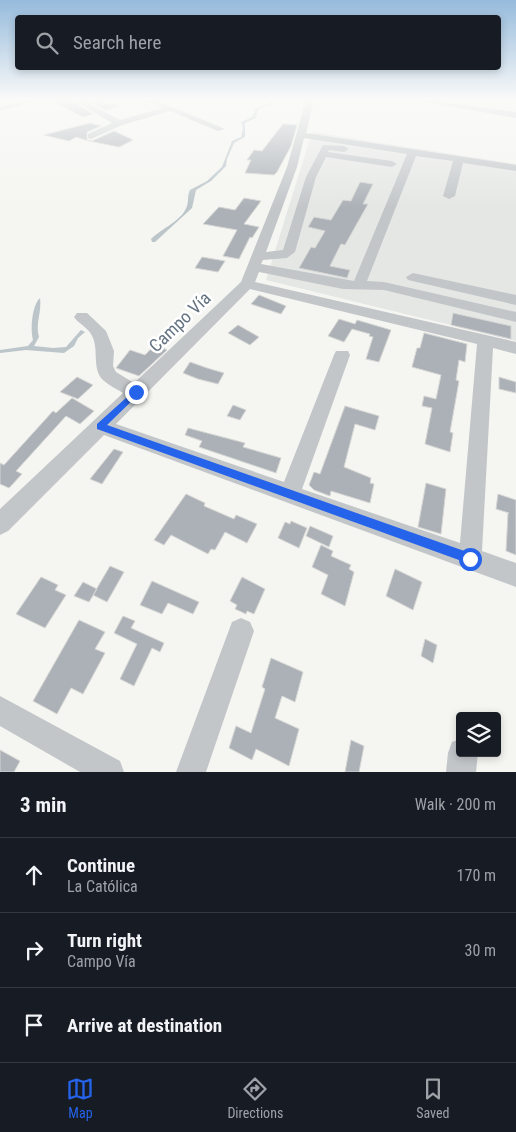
<!DOCTYPE html>
<html lang="en">
<head>
<meta charset="utf-8">
<style>
	:root { --surface:#171b24; --page:#242831; --text:#f1f3f6; --muted:#9ea1a6; --line:#363941; --accent:#2563eb }
	body { margin:0; font-family:"Roboto Condensed",sans-serif; background:var(--page); color:var(--text) }
	.controls { position:absolute; right:15px; bottom:15px; display:grid; overflow:hidden; border-radius:5px; box-shadow:0 2px 8px #0003 }
	.controls button { width:45px; height:45px; display:grid; place-items:center; padding:0; border:0; border-bottom:1px solid var(--line); background:var(--surface); color:var(--text); font:25px sans-serif }
	.stop { position:absolute; width:15px; height:15px; margin:-11px; border:4px solid #2563eb; border-radius:50%; background:#fff }
	.stop.end { background:#2563eb; border-color:#fff; box-shadow:0 1px 5px #0008 }
	.list { margin:0; padding:0; list-style:none }
	h2 { display:flex; justify-content:space-between; align-items:center; height:65px; margin:0; padding:0 20px; font-size:21px }
	h2 small { font-size:16px; font-weight:400; color:var(--muted) }
	.list li { display:grid; grid-template-columns:32px 1fr auto; gap:15px; align-items:center; box-sizing:border-box; height:75px; padding:0 20px; border-top:1px solid var(--line) }
	.list b { display:block; font-size:19px; white-space:nowrap }
	.list p { margin:0; font-size:16px; white-space:nowrap; color:var(--muted) }
	.list em { font-size:16px; font-style:normal; color:var(--muted) }
	.icon { flex:none; width:28px; height:28px; fill:none; stroke:currentColor; stroke-width:2; stroke-linecap:round; stroke-linejoin:round }
	.map { position:relative; flex:none; width:516px; height:772px; overflow:hidden }
	.search { position:absolute; background:var(--surface); box-shadow:0 2px 8px #0003; left:15px; right:15px; top:15px; height:55px; display:flex; align-items:center; gap:12px; box-sizing:border-box; padding:0 18px; border-radius:5px; color:var(--muted); font-size:19px }
	.sheet { height:290px; background:var(--surface) }
	nav { display:flex; justify-content:space-around; align-items:center; box-sizing:border-box; height:70px; border-top:1px solid var(--line); background:var(--surface); font-size:14px; color:var(--muted) }
	nav a { display:grid; justify-items:center; gap:2px }
	nav .on { color:var(--accent) }
	.map>svg:first-child { display:block }
	.built { fill:#e5e7e5 }
	.water { fill:#bbc5ca }
	.building { fill:#abb1b7; stroke:#d6d6d4 }
	.lines { fill:none; stroke-linecap:round; stroke-linejoin:round }
	.minor { fill:#c2c6c9; fill-rule:evenodd }
	.route { fill:#2563eb }
	.labels { text-anchor:middle; stroke-width:5; stroke-linejoin:round; paint-order:stroke }
	.street-label { font-size:18px; fill:#647382; stroke:#fff }
</style>
</head>
<body>
<div class="map">
<svg width="516" height="772" viewBox="0 0 516 772">
	<rect width="100%" height="100%" fill="#f5f5f1"/>
	<path class="built" d="M312,132L516,164V341L266,280Z"/>
	<path class="water" d="M272,100H275L273,104L258,109L256,118L245,123V137L234,143L227,159L226,166L211,181L196,190L192,208L155,242H152L151,239C161,229 183,220 187,206C189,200 187,196 190,190L207,181L222,167L232,141L241,137L243,128L241,122L252,117L256,108L267,104Z
		M40,298C42,313 35,323 39,337L34,346L53,348L66,347L81,330L85,332L78,338L74,346L64,353L26,350L0,353V350L28,346L33,340C30,330 32,305 40,298Z"/>
	<path class="building" d="M50,100H71L93,114L83,117Z
		M85,100H94L121,106L106,110Z
		M90,123L101,126L87,132V140L92,141L114,131L133,140L119,147L89,141L76,137L69,141L44,135Z
		M283,124L297,125L291,146L277,172L274,175L245,173L251,160H247L254,150L262,151Z
		M360,182L373,184L363,204H368L345,245L341,244L330,266L350,270L347,278L299,268L311,247L315,248L325,231L308,227L314,217L331,220L343,200L351,201Z
		M244,198L261,201L244,224L259,227L252,238L250,237L239,259L223,256L237,230L203,224L219,207L235,210Z
		M202,257L225,261L218,272L195,268Z
		M259,295L286,306L281,314L251,304Z
		M453,313L511,326V339L451,325Z
		M339,319L355,324L357,320L391,330L379,362L366,359L373,337L369,336L370,334L352,329L344,342L328,336Z
		M238,325L259,337L250,345L228,333Z
		M424,333L467,344L465,362L459,360L456,380L459,381L450,432L453,433L450,452L425,444L432,408L422,406L424,396L436,399L441,375L412,367L417,348H420Z
		M161,338L167,344L163,348L167,350L139,376L116,368L130,350L145,355Z
		M190,362L207,368L224,373L218,384L198,379L183,373Z
		M77,377L93,385L78,399L60,392Z
		M499,377L516,382V393L499,389Z
		M72,398L94,411L80,424L66,416L16,471L22,474L9,488L0,484V463L4,465L53,411L56,413Z
		M233,405L246,410L240,420L227,416Z
		M345,406L379,416L375,430L355,424L344,467L371,478L370,483L374,484L370,503L331,491L330,496L314,490L309,485L314,472L320,474Z
		M188,428L245,443L243,447L281,458L276,473L199,447L202,441L185,435Z
		M114,449L123,452L102,484L90,479Z
		M426,483L446,489L441,534L418,527Z
		M186,494L205,503L204,506L234,519L236,515L257,524L247,543L225,532L215,550L211,549L208,554L171,535L164,545L154,540Z
		M498,494L516,500V555L506,551L508,513H509L496,509Z
		M291,521L307,528L299,548L278,538L285,522L290,524Z
		M310,526L333,536L329,547L306,536Z
		M321,545L333,551L331,556L351,565L349,569L354,572L345,606L321,594L328,575L312,567Z
		M110,566L124,572L107,602L93,595Z
		M395,569L422,582L413,610L386,596Z
		M41,577L58,585L55,590L66,595L45,628L16,614Z
		M242,577L265,589L254,614L247,611L246,614L235,609L237,605L230,601Z
		M152,581L199,602L193,614L168,603L162,614L140,605Z
		M83,582L97,589L89,602L74,596Z
		M123,616L135,621L131,628L164,643L160,652L152,648L134,686L120,679L137,644L114,633Z
		M79,620L105,632L95,649L105,653L83,694L71,688L57,714L33,701Z
		M425,639L437,645L433,663L421,656Z
		M271,658L303,672L295,702L282,696L275,718L299,729L289,766L256,749L252,760L229,748L236,726L251,733L265,689L262,687Z
		M351,740L364,746L359,772H345Z
		M0,750L20,761L14,772H0Z"/>
	<g class="lines">
		<path class="minor" d="M27,100H39L0,111V107Z
			M73,100H82L120,120L163,108L145,100H155L225,129L218,131L170,111L122,125L91,139L88,138V134L112,123Z
			M306,100H314L306,133L516,165V171L463,163L455,196L449,199L443,196L453,161L416,156L367,281L384,282L516,312V322L384,290L343,289L259,272L255,282L516,342V354L493,348L482,551L516,563V587L104,435L8,531L0,535V509L123,393C117,389 108,385 103,380C91,368 100,348 91,334C87,327 79,324 74,317L77,313H87L106,331L114,351L113,366L116,372L134,383L241,282L287,167ZM304,138L407,154L354,281L261,264L263,260L287,258L295,252L316,177L326,157L392,167L397,164L392,161L328,152L329,150L344,152L349,149L344,146L323,145L306,177L283,250L266,252L297,167ZM250,289L477,344L460,543L302,489L350,355L348,351H336L334,355L284,482L116,424Z
			M415,100H432L516,112V118Z
			M413,273L516,295V305L408,280L406,277Z
			M241,618L250,622L254,631L206,772H176L232,622Z
			M0,696L120,761L124,772H80L0,726Z
			M460,739V753H478L476,772H446L448,753L452,742Z"/>
	</g>
	<linearGradient id="sky" x2="0" y2="1"><stop stop-color="#96bbdc"/><stop offset="0.48" stop-color="#fafaf9"/><stop offset="1" stop-color="#fafaf9" stop-opacity="0"/></linearGradient>
	<rect width="516" height="208" fill="url(#sky)"/>
	<path class="route" d="M136,389L139,390V394L107,425L470,553L474,555V563L470,564L97,429V424Z"/>
	<g class="labels">
		<g class="street-label">
			<text transform="translate(180 322) rotate(-44)" y="6">Campo Vía</text>
		</g>
	</g>
</svg>
<div class="controls">
<button><svg class="icon" aria-label="layers" viewBox="0 0 24 24"><path d="M12 4l9 5-9 5-9-5zM3 14l9 5 9-5"/></svg></button>
</div>
<div class="stop" style="left:470px;top:559px"></div>
<div class="stop end" style="left:136px;top:392px"></div>
<div class="search"><svg class="icon" aria-label="search" viewBox="0 0 24 24"><circle cx="10" cy="10" r="6"/><path d="M15 15l6 6"/></svg>Search here</div>
</div>
<section class="sheet">
<h2>3 min<small>Walk · 200 m</small></h2>
<ul class="list">
<li><svg class="icon" aria-label="ahead" viewBox="0 0 24 24"><path d="M12 20V5M6 11l6-6 6 6"/></svg><div><b>Continue</b><p>La Católica</p></div><em>170 m</em></li>
<li><svg class="icon" aria-label="right" viewBox="0 0 24 24"><path d="M7 20v-9h11M14 6l5 5-5 5"/></svg><div><b>Turn right</b><p>Campo Vía</p></div><em>30 m</em></li>
<li><svg class="icon" aria-label="arrive" viewBox="0 0 24 24"><path d="M6 21V4h12l-3 4 3 4H6"/></svg><div><b>Arrive at destination</b></div></li>
</ul>
</section>
<nav>
<a class="on"><svg class="icon" aria-label="map" viewBox="0 0 24 24"><path d="M3 6l6-2 6 2 6-2v14l-6 2-6-2-6 2zM9 4v14M15 6v14"/></svg>Map</a>
<a><svg class="icon" aria-label="directions" viewBox="0 0 24 24"><path d="M12 3l9 9-9 9-9-9zM9 14v-3h6M13 9l2 2-2 2"/></svg>Directions</a>
<a><svg class="icon" aria-label="saved" viewBox="0 0 24 24"><path d="M7 4h10v16l-5-4-5 4z"/></svg>Saved</a>
</nav>
</body>
</html>
